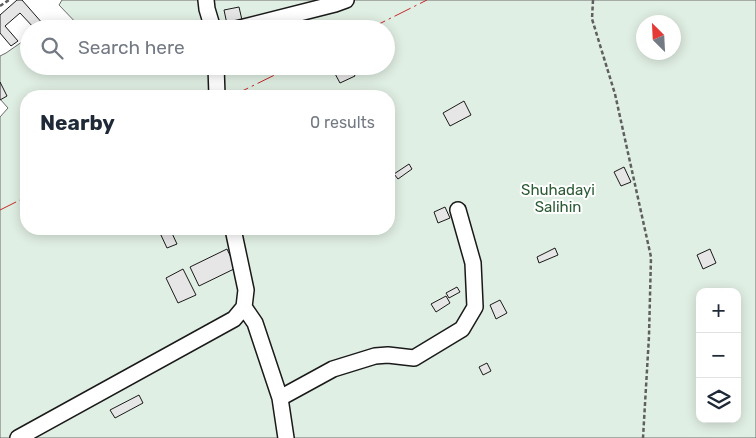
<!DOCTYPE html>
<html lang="en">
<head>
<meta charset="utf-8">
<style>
	:root { --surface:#fff; --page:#f6f6f7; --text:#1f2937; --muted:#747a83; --line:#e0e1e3 }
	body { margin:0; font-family:Rubik,sans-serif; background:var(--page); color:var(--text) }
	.controls { position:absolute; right:15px; bottom:15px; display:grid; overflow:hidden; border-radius:10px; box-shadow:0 2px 12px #0003 }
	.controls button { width:45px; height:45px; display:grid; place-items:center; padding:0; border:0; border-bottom:1px solid var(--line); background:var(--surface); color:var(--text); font:25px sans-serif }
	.compass { position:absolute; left:636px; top:15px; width:45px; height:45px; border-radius:50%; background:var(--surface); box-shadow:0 2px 12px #0003; rotate:336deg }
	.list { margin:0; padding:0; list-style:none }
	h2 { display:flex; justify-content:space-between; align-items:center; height:65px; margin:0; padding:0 20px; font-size:21px }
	h2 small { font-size:16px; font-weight:400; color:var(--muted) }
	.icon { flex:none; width:28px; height:28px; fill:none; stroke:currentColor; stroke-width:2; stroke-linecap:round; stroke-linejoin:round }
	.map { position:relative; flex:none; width:756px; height:438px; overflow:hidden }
	.search { position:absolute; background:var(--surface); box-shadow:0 2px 12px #0003; left:20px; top:20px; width:375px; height:55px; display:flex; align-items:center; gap:12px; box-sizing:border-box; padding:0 18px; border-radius:28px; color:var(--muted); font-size:19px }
	.panel { position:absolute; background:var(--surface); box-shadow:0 2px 12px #0003; left:20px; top:90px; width:375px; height:145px; border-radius:20px }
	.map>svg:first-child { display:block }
	.green { fill:#e0efe3; stroke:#6a6a6a; fill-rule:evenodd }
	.building { fill:#e6e6e6; stroke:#1a1a1a }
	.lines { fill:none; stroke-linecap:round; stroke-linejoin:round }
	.minor-casing { stroke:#1a1a1a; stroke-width:18 }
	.path { stroke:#5f5f5f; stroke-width:2.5; stroke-dasharray:4 2.5; stroke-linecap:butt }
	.minor { stroke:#fff; stroke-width:15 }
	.power { stroke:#c62828; stroke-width:1; stroke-dasharray:18 4 2.5 4; stroke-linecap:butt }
	.labels { text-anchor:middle; stroke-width:4; stroke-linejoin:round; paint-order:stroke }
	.park-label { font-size:15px; fill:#2b5a34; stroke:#fff }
</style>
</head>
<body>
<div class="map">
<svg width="756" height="438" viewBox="0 0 756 438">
	<rect width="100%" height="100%" fill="#fff"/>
	<path class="green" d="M62,0H756V438H0V117L8,108L0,99V56L6,53L29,37V66H386V29H82L59,5ZM644,22H674V52H644ZM26,96H389V229H26ZM700,292H737V419H700Z"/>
	<path class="building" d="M17,0H22L43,24L38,29H35L20,13L5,26L18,41L11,46L0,33V15Z
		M239,7L242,20L227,24L224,10Z
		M341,66H350L355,76L340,83L333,70Z
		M0,82L7,96L0,100Z
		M464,101L471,115L450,126L443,113Z
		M409,164L412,169L398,179L394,174Z
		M624,167L631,182L621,186L614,172Z
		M445,207L450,218L438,223L434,212Z
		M168,229H170L177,244L167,248L160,233Z
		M555,248L558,255L539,263L537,257Z
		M227,249L236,268L199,286L190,267Z
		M710,249L716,263L703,269L697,255Z
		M183,269L196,295L178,303L166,278Z
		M457,287L460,292L449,298L446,293Z
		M446,296L450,303L436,312L431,304Z
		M500,300L507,313L496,319L490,305Z
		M487,363L491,371L483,375L479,367Z
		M139,395L143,403L115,418L110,410Z"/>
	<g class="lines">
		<g class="minor-casing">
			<path id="minor" d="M206,0L207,9L213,29
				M236,29L335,4L346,0
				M216,66L217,96
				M244,307L255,323L280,398L286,438
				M280,398L333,369L375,356L388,355L414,358L462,329L475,307L473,263L458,210
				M18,438L234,319L244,307L246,290L233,229"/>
		</g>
		<path class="path" d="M593,0L592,19L615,94L651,257L649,336L643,438
			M0,6L9,0"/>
		<use href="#minor" class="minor"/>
		<path class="power" d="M369,29L427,0
			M232,96L293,66
			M0,210L26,197"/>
	</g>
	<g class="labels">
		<g class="park-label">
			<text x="558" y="195">Shuhadayi<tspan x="558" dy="17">Salihin</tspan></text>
		</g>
	</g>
</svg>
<div class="controls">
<button>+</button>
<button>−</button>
<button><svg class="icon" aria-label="layers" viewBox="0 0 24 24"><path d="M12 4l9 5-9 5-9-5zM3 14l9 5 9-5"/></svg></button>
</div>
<svg class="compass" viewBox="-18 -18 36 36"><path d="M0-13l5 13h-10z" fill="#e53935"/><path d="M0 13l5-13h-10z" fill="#747a83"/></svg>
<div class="search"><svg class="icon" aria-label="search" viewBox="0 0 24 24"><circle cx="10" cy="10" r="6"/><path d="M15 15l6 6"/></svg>Search here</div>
<section class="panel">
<h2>Nearby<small>0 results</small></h2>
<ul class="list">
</ul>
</section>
</div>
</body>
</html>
